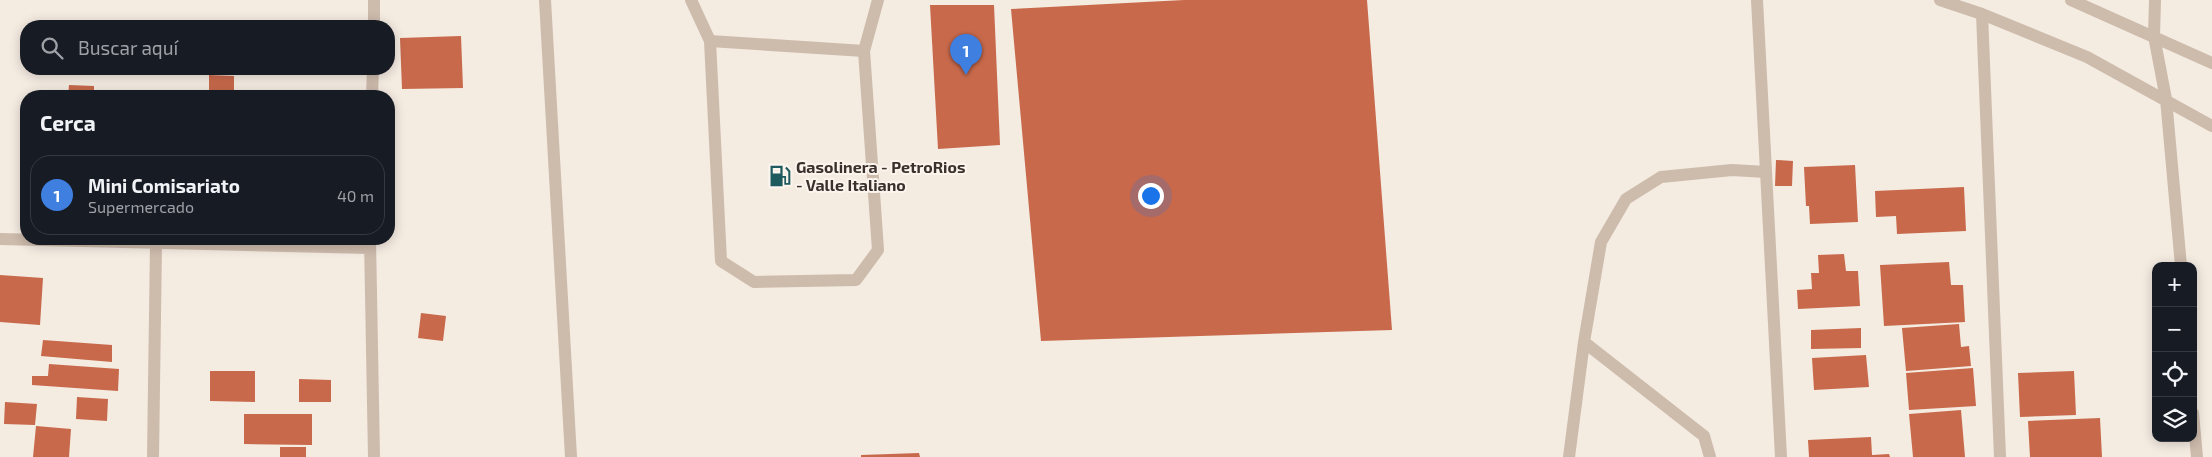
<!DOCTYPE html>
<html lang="es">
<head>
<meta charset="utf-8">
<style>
	:root { --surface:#171b24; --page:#20242c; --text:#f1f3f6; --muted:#9ea1a6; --line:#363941; --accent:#92aeb2 }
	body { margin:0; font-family:"Exo 2",sans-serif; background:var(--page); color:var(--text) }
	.controls { position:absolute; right:15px; bottom:15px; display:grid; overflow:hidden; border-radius:10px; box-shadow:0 2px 12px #0003 }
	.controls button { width:45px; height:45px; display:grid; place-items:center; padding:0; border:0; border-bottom:1px solid var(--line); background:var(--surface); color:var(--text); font:25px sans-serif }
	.you { position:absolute; left:1150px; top:195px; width:18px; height:18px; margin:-12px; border:4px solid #fff; border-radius:50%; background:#1a73e8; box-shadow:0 0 0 8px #1a73e833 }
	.badge { display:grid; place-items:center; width:32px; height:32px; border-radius:50%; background:var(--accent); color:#fff; font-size:16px; font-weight:700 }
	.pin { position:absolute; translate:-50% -41px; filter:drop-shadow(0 1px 2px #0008) }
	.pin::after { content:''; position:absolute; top:26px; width:18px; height:15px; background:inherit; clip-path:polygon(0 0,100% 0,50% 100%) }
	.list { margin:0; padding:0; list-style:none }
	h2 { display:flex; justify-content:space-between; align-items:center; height:65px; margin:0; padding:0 20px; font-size:21px }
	h2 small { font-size:16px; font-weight:400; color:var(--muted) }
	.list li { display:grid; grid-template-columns:32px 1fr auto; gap:15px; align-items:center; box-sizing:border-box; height:80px; margin:0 10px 10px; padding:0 10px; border:1px solid var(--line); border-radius:20px }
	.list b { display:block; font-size:19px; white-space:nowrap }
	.list p { margin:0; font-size:16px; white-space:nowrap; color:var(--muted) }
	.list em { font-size:16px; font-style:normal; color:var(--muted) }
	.icon { flex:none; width:28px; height:28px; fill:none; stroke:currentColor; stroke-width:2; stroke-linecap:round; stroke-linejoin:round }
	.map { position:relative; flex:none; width:2212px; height:457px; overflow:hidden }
	.search { position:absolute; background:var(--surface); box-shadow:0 2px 12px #0003; left:20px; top:20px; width:375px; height:55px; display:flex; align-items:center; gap:12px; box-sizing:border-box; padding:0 18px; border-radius:20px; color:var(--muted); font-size:19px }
	.panel { position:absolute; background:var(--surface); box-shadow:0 2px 12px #0003; left:20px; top:90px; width:375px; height:155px; border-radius:20px }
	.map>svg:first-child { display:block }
	.building { fill:#c8694b }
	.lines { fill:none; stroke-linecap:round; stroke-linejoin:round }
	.minor { stroke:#cdbbac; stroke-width:12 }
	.labels { text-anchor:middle; stroke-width:4; stroke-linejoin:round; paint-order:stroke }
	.poi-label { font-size:16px; font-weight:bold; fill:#3b302b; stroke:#fbf5ee; text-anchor:start }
</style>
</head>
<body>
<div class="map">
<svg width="2212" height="457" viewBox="0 0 2212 457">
	<rect width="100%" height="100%" fill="#f4ebe1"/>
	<path class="building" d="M1184,0H1367L1392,330L1041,341L1011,9Z
		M930,5H994L1000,145L938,149Z
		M461,36L463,88L402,89L400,38Z
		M209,75L234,76V96H209Z
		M69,85L94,86V96H68Z
		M1776,160L1793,161L1792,186H1775Z
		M1855,165L1858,222L1810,224L1809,206H1806L1804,167Z
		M1964,187L1966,231L1897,234L1896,216L1876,217L1875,191Z
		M1844,254L1846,271H1858L1860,306L1798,309L1797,290L1812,289L1811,273H1819L1818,255Z
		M1949,262L1951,285H1963L1965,322L1884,326L1880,265Z
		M0,275L43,278L40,325L0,322Z
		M421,313L446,316L443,341L418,338Z
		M1959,324L1961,347L1969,346L1971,366L1906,371L1902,328Z
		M1861,328V348L1811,349V330Z
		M43,340L112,345V362L41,356Z
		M1866,355L1869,387L1814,390L1812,358Z
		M49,364L119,369L118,391L32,385V376H48Z
		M1973,368L1976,406L1909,410L1906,373Z
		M210,371H255V402L210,401Z
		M2074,371L2076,415L2020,417L2018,373Z
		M299,379L331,380V402H299Z
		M77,397L108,399L107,421L76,419Z
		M5,402L37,404L35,425L4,424Z
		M1961,410L1965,457H1913L1909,414Z
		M244,414H312V445L244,444Z
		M2100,418L2102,457H2030L2028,421Z
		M36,426L71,429L69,457H33Z
		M1871,437L1872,455L1889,454L1890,457H1809L1808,440Z
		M280,447H306V457H280Z
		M919,453L920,457H861V455Z"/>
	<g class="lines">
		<path class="minor" d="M545,0L571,457
			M691,0L710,41L721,261L754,282L856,280L878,250L864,51L878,0
			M1757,0L1781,457
			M1940,0L1982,14L2087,57L2212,126
			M2071,0L2212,63
			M2155,0L2154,36L2166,99L2181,266
			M1982,14L2000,457
			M374,26V0
			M710,41L864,51
			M372,96L373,69
			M0,239L369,248
			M370,239L374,457
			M1584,342L1704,436L1710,457
			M2193,413L2197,457
			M153,457L156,244
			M1569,457L1584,342L1601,242L1626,199L1661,177L1732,170L1766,172"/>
	</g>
	<defs>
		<g id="fuel-bare" transform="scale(1.725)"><path d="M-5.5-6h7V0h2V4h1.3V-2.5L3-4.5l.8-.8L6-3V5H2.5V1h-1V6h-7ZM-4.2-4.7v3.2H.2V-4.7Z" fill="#1f5a5e" stroke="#fbf5ee" stroke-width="2.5" paint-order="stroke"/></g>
	</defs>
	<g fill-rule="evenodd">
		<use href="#fuel-bare" x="780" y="176"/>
	</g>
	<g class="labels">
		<g class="poi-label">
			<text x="796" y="173">Gasolinera - PetroRios<tspan x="796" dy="18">- Valle Italiano</tspan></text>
		</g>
	</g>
</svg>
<div class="controls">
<button>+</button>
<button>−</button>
<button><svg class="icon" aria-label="locate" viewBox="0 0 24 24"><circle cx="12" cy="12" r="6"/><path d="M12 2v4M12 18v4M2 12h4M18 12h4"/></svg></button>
<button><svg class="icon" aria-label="layers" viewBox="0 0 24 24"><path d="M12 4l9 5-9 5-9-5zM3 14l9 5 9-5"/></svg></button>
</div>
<div class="you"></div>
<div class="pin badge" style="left:966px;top:75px;background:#3f7fe0">1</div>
<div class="search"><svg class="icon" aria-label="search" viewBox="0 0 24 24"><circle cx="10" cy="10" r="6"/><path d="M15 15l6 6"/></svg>Buscar aquí</div>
<section class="panel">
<h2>Cerca<small></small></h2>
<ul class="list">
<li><span class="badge" style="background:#3f7fe0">1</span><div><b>Mini Comisariato</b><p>Supermercado</p></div><em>40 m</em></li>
</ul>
</section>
</div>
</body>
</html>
